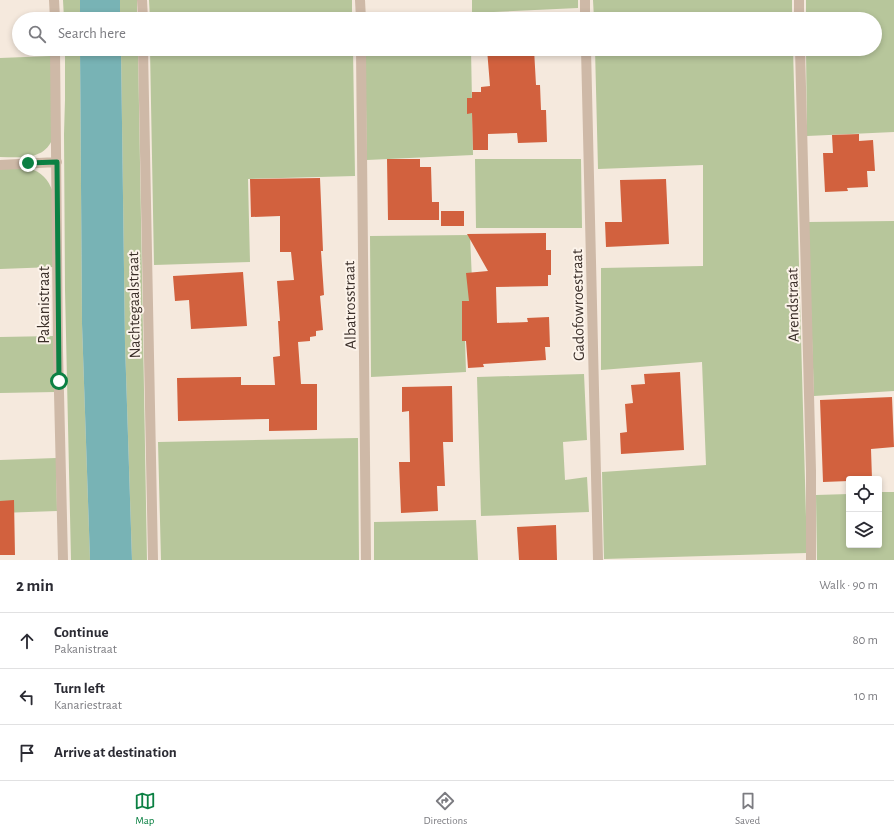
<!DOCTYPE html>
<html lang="en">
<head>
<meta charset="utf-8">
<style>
	:root { --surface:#fff; --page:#f2f2f3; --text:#2b2b33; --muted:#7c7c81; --line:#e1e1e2; --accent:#0b8043 }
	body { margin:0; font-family:"Alegreya Sans",sans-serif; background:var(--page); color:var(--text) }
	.controls { position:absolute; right:12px; bottom:12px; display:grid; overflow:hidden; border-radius:4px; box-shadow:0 2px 6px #0003 }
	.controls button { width:36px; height:36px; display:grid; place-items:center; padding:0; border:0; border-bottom:1px solid var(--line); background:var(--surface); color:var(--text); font:20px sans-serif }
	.stop { position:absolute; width:12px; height:12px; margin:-9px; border:3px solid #0b8043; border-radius:50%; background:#fff }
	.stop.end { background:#0b8043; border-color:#fff; box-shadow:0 1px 4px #0008 }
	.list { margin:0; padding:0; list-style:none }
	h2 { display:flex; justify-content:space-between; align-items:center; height:52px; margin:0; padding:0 16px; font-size:17px }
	h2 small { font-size:13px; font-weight:400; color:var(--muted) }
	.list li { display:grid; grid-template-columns:26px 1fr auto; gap:12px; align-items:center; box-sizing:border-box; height:56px; padding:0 16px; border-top:1px solid var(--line) }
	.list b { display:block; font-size:15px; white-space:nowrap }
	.list p { margin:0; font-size:13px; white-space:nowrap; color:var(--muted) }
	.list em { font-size:13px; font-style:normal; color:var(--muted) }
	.icon { flex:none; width:22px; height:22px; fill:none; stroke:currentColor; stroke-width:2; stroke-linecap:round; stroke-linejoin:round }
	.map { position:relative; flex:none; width:894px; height:560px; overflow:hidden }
	.search { position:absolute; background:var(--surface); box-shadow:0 2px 6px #0003; left:12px; right:12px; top:12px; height:44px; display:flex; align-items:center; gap:10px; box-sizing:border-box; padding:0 14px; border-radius:22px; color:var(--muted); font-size:15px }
	.sheet { height:220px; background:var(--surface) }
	nav { display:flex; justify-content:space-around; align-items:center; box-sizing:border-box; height:56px; border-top:1px solid var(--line); background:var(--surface); font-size:11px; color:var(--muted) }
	nav a { display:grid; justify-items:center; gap:2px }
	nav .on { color:var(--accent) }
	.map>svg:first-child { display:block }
	.green { fill:#b7c69b }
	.water { fill:#78b3b5 }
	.building { fill:#d2613e }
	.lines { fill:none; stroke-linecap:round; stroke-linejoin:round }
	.street { stroke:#ceb9a7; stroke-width:10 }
	.route { stroke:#0b8043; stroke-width:5 }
	.labels { text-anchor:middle; stroke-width:4; stroke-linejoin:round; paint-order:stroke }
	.street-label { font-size:16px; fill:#3a2e28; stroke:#fcf3ea }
</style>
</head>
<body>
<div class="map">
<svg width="894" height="560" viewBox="0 0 894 560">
	<rect width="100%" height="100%" fill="#f5e9dd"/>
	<path class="green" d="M63,0H80V19H64Z
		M120,0H137V19H120Z
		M149,0H352V19H150Z
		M472,0H578V8L472,13Z
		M593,0H792V19H594Z
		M806,0H894V132L807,136L806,49H875V19H806Z
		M471,15V19H364V18Z
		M65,49H80L82,324L90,560H71L65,290L64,134L65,100Z
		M121,49H138L147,560H132L125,343Z
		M150,49H353L355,176L248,179L250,262L154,265Z
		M365,49H471L473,155L367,160Z
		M595,49H793L807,553L604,559L602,472L706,465L702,362L601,370V268L703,266V165L598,169Z
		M51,56L52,140C43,161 19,157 0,157V58Z
		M475,159H581L582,228H476Z
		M28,168C42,172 48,179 53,192L54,267L0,269V169Z
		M894,221V391L814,396L808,222Z
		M470,235L473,303L464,305L466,372L371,377L370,236Z
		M54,336L56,392L0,393V337Z
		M584,374L587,440L563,442L565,480L587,477L589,512L481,516L477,377Z
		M358,438L359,560H161L158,442Z
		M56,458L57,511L0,513V460Z
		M879,492H894V560H817L816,495L849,494V545H879Z
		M476,520L478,560H374V522Z"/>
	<path class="water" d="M80,0H120V19H80Z
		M80,49H121L125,343L132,560H90L82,324Z"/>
	<path class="building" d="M487,49H534L536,85H540L541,110H546L547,142L518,143L517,133L488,134V150H473L472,113L467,114V98H472V92H481V87L490,86Z
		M859,134V141L873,140L875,171H867L868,187L847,188L848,191L825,192L823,153H833L832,135Z
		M387,159H420V167H431L432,202H439V220H388Z
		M320,178L323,251H321L324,295L320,296L323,330L316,331V336L310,337V341L298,342L301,384H317V430L269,431V419L178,421L177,378L241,377V385H275L273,357L280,356L278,321H280L277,281L294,280L291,252H280V216L251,217L250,179Z
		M666,179L669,244L606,247L605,222H622L620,180Z
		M441,211H464V226H441Z
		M546,233V250H551V275H548V286L496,287L497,323L528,322L527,318L549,317L550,347H545L546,360L483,364L484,367L468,368L466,341H462V301H469L466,273L488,271L467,234Z
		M243,272L247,326L191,329L189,300L175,301L173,276Z
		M680,372L684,450L621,454L620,433L627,432L625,404L633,403L631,385L645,384L644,374Z
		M452,386L453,442H443L445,486H437L438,511L401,513L399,462H410L409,411L402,412V387Z
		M892,397L894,447L871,449L872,479H849V481L823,482L820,400Z
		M14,500L15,555H0V501Z
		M556,525L557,560H519L517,527Z"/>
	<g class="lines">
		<path class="street" d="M54,0L55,19
			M142,0L143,19
			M360,0L361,19
			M585,0V19
			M799,0V19
			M55,49L58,351L63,560
			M143,49L153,560
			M361,49L366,560
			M586,49L598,560
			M800,49L811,471V560
			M0,165L57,162"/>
	</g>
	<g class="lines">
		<path class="route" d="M28,163L57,162L59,381"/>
	</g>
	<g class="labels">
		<g class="street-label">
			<text transform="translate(43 305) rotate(-90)" y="6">Pakanistraat</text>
			<text transform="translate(133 305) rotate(-91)" y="6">Nachtegaalstraat</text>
			<text transform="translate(349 305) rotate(-91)" y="6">Albatrosstraat</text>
			<text transform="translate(577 305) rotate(-91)" y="6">Gadofowroestraat</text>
			<text transform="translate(792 305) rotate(-91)" y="6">Arendstraat</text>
		</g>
	</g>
</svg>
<div class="controls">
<button><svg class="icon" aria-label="locate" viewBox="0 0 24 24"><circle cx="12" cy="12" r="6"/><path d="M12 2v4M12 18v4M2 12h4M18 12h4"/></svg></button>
<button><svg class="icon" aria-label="layers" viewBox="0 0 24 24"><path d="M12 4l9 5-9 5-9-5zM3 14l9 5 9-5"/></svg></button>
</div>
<div class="stop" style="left:59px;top:381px"></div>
<div class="stop end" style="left:28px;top:163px"></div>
<div class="search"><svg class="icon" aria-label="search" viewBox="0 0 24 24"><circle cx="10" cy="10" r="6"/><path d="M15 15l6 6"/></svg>Search here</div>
</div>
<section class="sheet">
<h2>2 min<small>Walk · 90 m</small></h2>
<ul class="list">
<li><svg class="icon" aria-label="ahead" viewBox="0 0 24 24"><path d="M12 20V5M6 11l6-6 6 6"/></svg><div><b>Continue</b><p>Pakanistraat</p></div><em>80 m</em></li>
<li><svg class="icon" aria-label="left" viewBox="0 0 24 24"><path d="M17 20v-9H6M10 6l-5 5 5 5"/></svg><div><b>Turn left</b><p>Kanariestraat</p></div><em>10 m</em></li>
<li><svg class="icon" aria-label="arrive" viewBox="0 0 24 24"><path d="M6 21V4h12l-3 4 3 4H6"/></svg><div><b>Arrive at destination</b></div></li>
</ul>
</section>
<nav>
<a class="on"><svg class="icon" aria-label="map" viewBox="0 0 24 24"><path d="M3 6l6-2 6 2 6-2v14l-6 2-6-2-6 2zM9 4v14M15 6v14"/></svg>Map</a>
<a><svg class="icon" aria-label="directions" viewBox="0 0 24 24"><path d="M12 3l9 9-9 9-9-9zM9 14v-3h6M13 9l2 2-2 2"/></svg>Directions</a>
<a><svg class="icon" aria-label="saved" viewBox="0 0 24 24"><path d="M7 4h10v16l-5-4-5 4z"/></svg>Saved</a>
</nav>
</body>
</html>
